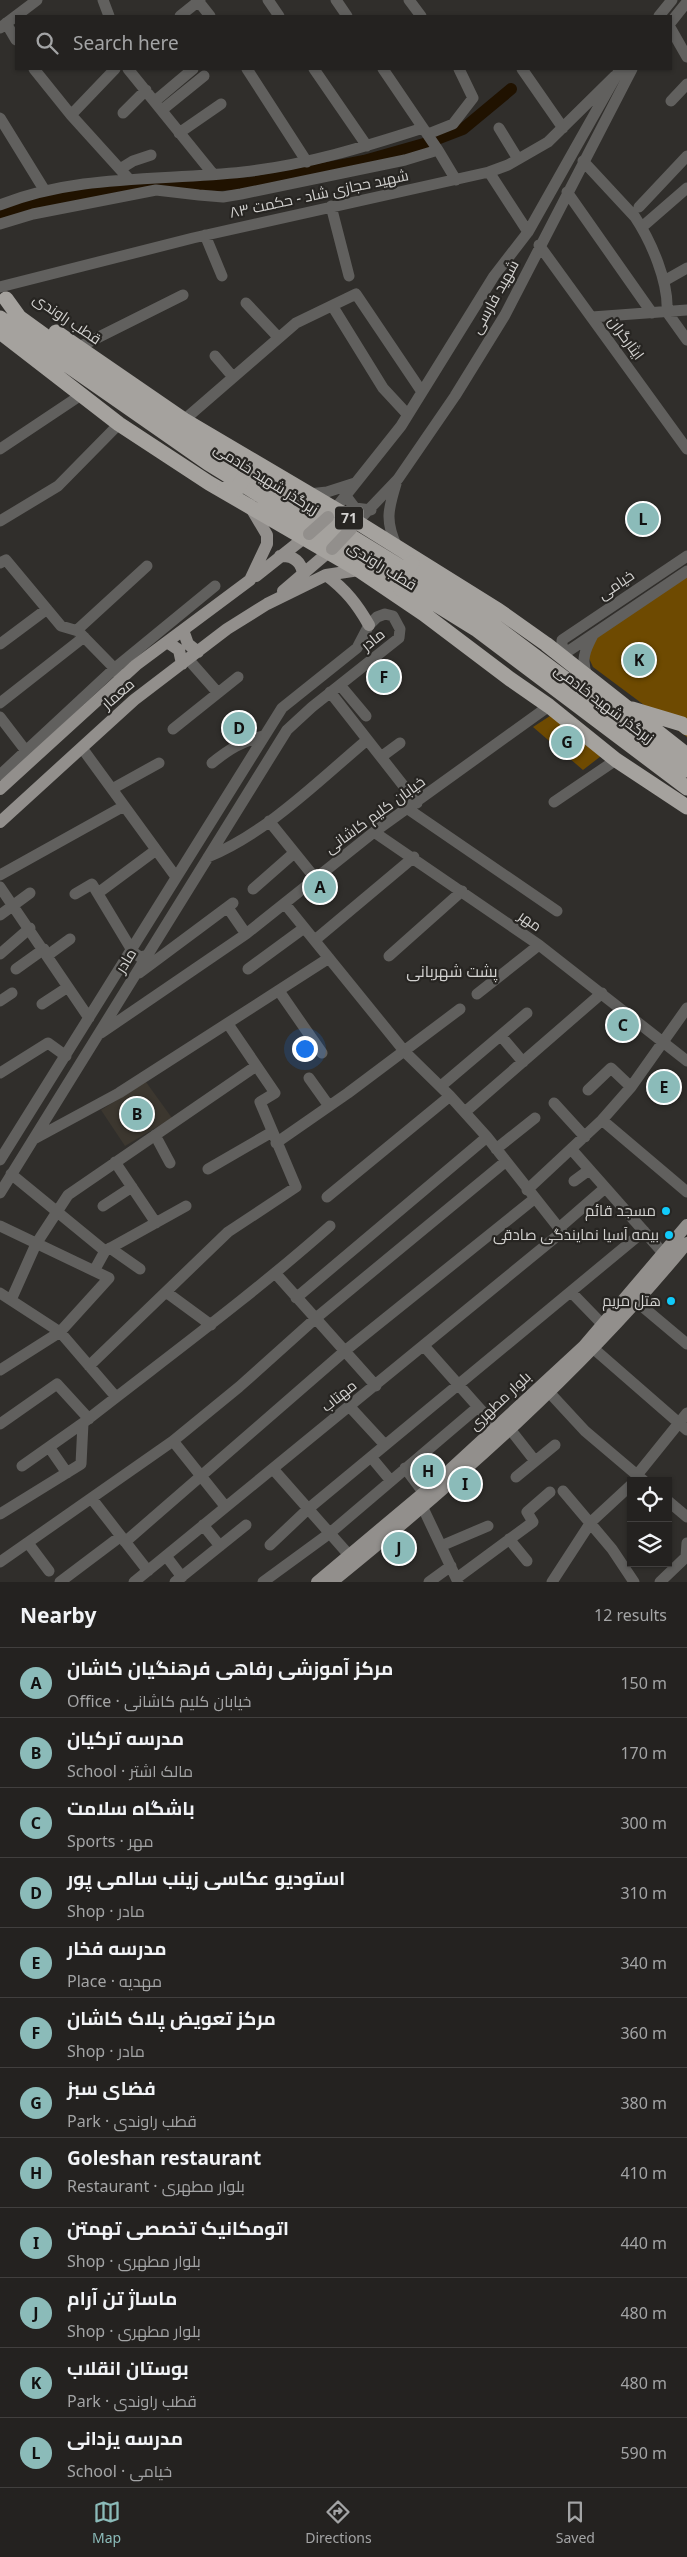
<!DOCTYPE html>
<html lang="en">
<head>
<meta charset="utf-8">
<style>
	:root { --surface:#242220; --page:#2c2a29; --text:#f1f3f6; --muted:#a3a4a5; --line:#413f3e; --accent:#8bbbb9 }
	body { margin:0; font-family:"Noto Sans",Cairo,sans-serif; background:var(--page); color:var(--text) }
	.controls { position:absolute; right:15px; bottom:15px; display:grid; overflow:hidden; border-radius:0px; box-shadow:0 1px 4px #0004 }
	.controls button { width:45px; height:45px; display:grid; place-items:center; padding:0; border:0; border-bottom:1px solid var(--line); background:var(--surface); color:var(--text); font:25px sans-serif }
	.you { position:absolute; left:304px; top:1048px; width:18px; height:18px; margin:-12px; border:4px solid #fff; border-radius:50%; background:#1a73e8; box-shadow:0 0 0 8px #1a73e833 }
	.badge { display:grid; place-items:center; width:32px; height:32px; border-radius:50%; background:var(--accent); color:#111; font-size:16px; font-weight:700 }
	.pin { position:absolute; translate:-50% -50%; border:2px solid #fff; box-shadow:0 1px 5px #0006 }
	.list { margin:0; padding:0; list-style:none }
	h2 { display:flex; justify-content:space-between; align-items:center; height:65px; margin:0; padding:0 20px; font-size:21px }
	h2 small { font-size:16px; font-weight:400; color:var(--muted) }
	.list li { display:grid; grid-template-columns:32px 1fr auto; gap:15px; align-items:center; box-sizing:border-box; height:70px; padding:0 20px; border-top:1px solid var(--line) }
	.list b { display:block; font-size:19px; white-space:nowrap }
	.list p { margin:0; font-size:16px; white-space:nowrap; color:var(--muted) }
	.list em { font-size:16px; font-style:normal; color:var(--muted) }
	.icon { flex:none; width:28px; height:28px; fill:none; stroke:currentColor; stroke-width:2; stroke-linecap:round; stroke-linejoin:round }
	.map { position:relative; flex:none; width:687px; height:1582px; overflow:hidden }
	.search { position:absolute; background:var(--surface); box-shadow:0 1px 4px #0004; left:15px; right:15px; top:15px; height:55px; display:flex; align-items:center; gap:12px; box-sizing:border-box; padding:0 18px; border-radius:0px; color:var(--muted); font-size:19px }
	.sheet { height:905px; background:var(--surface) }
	nav { display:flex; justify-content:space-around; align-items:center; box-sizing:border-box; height:70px; border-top:1px solid var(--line); background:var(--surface); font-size:14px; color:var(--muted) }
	nav a { display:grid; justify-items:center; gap:2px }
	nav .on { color:var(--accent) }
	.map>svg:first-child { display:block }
	.built { fill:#3c372f }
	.green { fill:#6e4a01 }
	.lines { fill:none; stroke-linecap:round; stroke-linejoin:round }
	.river { stroke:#201200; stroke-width:12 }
	.minor { stroke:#61605e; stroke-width:11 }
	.major { stroke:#928f8c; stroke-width:12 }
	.highway { stroke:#a5a29e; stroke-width:15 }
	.major-bridge { stroke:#928f8c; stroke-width:12 }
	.highway-bridge { stroke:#a5a29e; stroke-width:15 }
	.poi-dot { fill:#11cafa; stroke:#272522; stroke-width:2 }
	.labels { text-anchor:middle; stroke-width:4.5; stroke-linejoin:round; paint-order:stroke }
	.shield { fill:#272522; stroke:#9f9e9c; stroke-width:1 }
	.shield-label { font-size:14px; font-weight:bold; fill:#d3d2d0 }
	.street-label { font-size:15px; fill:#d3d2d0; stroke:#272522 }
	.poi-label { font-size:15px; fill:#d3d2d0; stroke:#272522; text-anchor:end }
	.neighbourhood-label { font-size:16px; fill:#d3d2d0; stroke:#272522 }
</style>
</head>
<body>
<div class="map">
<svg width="687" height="1582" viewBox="0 0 687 1582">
	<rect width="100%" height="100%" fill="#302e2b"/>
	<path class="built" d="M146,1082L172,1118L125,1146L101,1110Z"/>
	<path class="green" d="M687,571V737L593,667L587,654L597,637Z
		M553,714L601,756L583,770L533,727Z"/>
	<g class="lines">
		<path class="river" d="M0,213L34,203L137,186L161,183L219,185L251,183L364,161L424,144L463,129L511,89"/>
		<path class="minor" d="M103,0L109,16
			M268,0L279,16
			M336,0L347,16
			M409,0L421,16
			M199,2L210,16
			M180,16L200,0
			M659,16L672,0
			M671,22L687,2
			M6,23L16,40
			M0,28L37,0
			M671,29L687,57
			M34,69L71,115L128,178
			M128,69L213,174
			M247,69L307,162
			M314,69L367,146
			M383,69L438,150L456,180
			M522,69L563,128
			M155,101L193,69
			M671,101L687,84
			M162,110L204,76
			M123,113L146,90
			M71,115L115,69
			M0,118L45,191
			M499,128L518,159
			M179,133L221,104
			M428,134L453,124L473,98L459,69
			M583,161L635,217C651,241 669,282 667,312
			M120,169L133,161L151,155
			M489,172L528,232
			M567,192L652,313
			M0,205C77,174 162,181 243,172C306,165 364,147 423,128
			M331,206L349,276
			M639,207L687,156
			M0,224L33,214L156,190L199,195L223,197L241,194L405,160L438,150
			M642,227L687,188
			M205,235L222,276
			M539,245L687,449
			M664,281L687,268
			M0,287L193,238L489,172L508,165L548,142L615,76
			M246,303L278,337
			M333,307L383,388L408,415
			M667,312L687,340
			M592,317L687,310
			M79,347L183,295
			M215,356L233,377
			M184,420L296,323L356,294L422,392
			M0,449L81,395
			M396,484C388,510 385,521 397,547
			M309,494L327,492L355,483
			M346,496L355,508L371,510
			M335,509L401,426L494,276L528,232L620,69
			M0,521L58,486L119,424
			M357,522L398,479L455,396L505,315L632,69
			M687,556L562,640V649L570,650L687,571
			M0,563L6,560L61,626L78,631L120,674
			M76,631L147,566
			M0,644L47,609
			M188,659L218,693
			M588,677C580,661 585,650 593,635
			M340,685L366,716
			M330,692L417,803
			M0,703L84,637
			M0,717L26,751
			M173,729L238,677
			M82,748L176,877
			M381,757L400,743
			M212,763C228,750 242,741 263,736
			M0,775L115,668L215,586
			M112,789L159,763
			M554,802L616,760
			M408,809L557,911
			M269,821L315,878
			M374,832L539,945L687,1061
			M208,857C268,832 317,782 367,740
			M0,875L124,806
			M0,887L89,1018
			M253,889L294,853
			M98,893L156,850
			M75,894L92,884L133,952L140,957L148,955
			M228,908L246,934
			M0,915L30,893
			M315,940L414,857
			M0,954L30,928
			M48,955L70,939
			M389,956L462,891
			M16,969L44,949
			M248,969L304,928
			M139,973L233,903
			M279,991L322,1053
			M477,994L539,945
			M0,1001L12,993
			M42,1004L68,987
			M101,1033L246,934L374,832L549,706
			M501,1036L523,1062
			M0,1073L48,1043L66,1056
			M309,1078L329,1106
			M441,1086L527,1013
			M588,1090L611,1068L631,1087
			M554,1103L585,1137
			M465,1112L602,993
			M602,1120L687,1192
			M155,1135L170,1163
			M34,1139L119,1093L329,958
			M276,1143L348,1093L460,1009
			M496,1149L535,1118
			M572,1150L664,1254
			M0,1160L282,708L357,648L369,625L377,617L385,614L393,616L400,629L399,638L312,707L287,730L0,1193
			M115,1162L156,1223
			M208,1169L272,1132
			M11,1174L105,1251
			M574,1181L589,1170
			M527,1190L602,1120L631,1087L687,1008
			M327,1197L450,1096
			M103,1206L132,1187
			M0,1226L109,1278L60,1332L0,1370
			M559,1228L605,1188
			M110,1248L140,1269
			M94,1271L105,1251L186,1206
			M276,1274L376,1386
			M166,1292L211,1325
			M0,1293L60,1332L116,1397
			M572,1293L603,1325
			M296,1298L487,1137
			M11,1300L36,1244L68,1195L256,1066
			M637,1302L687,1344
			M424,1346L496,1427
			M594,1349L687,1430
			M89,1366L228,1232L296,1187L260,1102L275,1093L228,1024
			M548,1391L585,1431L644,1481
			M350,1407L385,1445
			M0,1424L57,1384L89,1419
			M509,1428L535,1461
			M173,1441L225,1506
			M49,1447L67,1473
			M371,1457L391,1481
			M22,1466L83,1423
			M405,1468L423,1492
			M273,1469L349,1555
			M637,1475L687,1413
			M516,1477L555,1445
			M563,1491L612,1549L634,1582
			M92,1499L148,1571
			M668,1501L687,1517
			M423,1508L458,1582
			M0,1514L81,1464L83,1423C166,1358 251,1296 330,1226
			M203,1525L220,1546
			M509,1539L527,1561
			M125,1542L346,1350L534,1199
			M28,1543L49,1571
			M270,1545L308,1509L644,1231
			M441,1546L488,1526
			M166,1556L182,1577
			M0,1562L173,1441L239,1387L316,1318L505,1162
			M457,1578L533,1522L527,1512L550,1492
			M60,1582L121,1536
			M134,1582L562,1232L487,1137L450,1096L405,1052L285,904
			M175,1582L246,1525
			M263,1582L330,1533L478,1407
			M429,1582L451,1566
			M552,1582L591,1522L631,1485
			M660,1582L686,1557L687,1543"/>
		<path class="major" d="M280,556C294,555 302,562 303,575
			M326,575C346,590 357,604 369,625
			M256,576L309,534
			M283,591L332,549
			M183,630L188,644L198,652
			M167,642L179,650L182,664
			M0,789L136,665L250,580L267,544V535L251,508
			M0,822L134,700L227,629L267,604L326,575L359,570
			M317,1582L441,1478L584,1346L687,1225
			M332,1582C459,1479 583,1370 687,1243"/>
		<path class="highway" d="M6,299L19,317L77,359L218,455L484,618L687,770
			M0,318L208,463L476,629L687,788
			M0,332L119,424L209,483L359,570L424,614L510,679L549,706L616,760L687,807
			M56,332L184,420L357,522L498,610L546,644L687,755
			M632,709L682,724L687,728"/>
		<path class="major-bridge" d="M309,534L328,517
			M332,549L351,529"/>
		<path class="highway-bridge" d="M225,489H237L246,474V466
			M401,589L399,579L401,570L412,563"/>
	</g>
	<g class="poi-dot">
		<circle cx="666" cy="1211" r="5"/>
		<circle cx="669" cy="1235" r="5"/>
		<circle cx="671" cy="1301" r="5"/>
	</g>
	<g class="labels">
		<rect class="shield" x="335" y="506.5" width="28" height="23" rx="4"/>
		<g class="shield-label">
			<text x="349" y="523">71</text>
		</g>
		<g class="street-label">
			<text transform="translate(319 194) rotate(-12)" y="5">شهید حجازی شاد - حکمت ۸۳</text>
			<text transform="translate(495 297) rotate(-61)" y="5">شهید فارسی</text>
			<text transform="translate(67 319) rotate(34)" y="5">قطب راوندی</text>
			<text transform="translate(626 338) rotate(54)" y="5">ایثارگران</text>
			<text transform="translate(266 479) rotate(32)" y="5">زیرگذر شهید خادمی</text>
			<text transform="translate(382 566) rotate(32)" y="5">قطب راوندی</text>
			<text transform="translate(616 585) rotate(-34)" y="5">خیامی</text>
			<text transform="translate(373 640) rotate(-39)" y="5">مادر</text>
			<text transform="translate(118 694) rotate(-41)" y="5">معمار</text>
			<text transform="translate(604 704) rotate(37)" y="5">زیرگذر شهید خادمی</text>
			<text transform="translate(375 815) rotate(-36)" y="5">خیابان کلیم کاشانی</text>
			<text transform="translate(530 921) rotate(35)" y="5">مهر</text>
			<text transform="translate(126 961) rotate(-58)" y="5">مادر</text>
			<text transform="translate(339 1396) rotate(-39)" y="5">مهتاب</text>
			<text transform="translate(500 1401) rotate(-43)" y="5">بلوار مطهری</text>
		</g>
		<g class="poi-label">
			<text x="656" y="1216">مسجد قائم</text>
			<text x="659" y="1240">بیمه آسیا نمایندگی صادقی</text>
			<text x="661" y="1306">هتل مریم</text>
		</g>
		<g class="neighbourhood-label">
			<text x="452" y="977">پشت شهربانی</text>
		</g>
	</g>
</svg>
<div class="controls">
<button><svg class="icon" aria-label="locate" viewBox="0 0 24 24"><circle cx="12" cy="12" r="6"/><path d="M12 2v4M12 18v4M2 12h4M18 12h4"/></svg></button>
<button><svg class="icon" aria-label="layers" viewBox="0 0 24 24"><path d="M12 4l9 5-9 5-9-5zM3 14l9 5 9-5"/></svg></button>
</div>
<div class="you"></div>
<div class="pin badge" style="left:320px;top:887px">A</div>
<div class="pin badge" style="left:137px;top:1114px">B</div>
<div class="pin badge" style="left:623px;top:1025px">C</div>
<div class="pin badge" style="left:239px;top:728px">D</div>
<div class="pin badge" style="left:664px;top:1087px">E</div>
<div class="pin badge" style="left:384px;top:677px">F</div>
<div class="pin badge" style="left:567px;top:742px">G</div>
<div class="pin badge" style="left:428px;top:1471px">H</div>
<div class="pin badge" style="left:465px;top:1484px">I</div>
<div class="pin badge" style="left:399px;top:1548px">J</div>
<div class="pin badge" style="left:639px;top:660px">K</div>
<div class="pin badge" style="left:643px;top:519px">L</div>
<div class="search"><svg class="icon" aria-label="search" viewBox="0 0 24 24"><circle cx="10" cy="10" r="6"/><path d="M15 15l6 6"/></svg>Search here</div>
</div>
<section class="sheet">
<h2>Nearby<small>12 results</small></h2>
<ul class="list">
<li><span class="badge">A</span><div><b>مرکز آموزشی رفاهی فرهنگیان کاشان</b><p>Office · خیابان کلیم کاشانی</p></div><em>150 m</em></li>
<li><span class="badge">B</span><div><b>مدرسه ترکیان</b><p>School · مالک اشتر</p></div><em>170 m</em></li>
<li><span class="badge">C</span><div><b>باشگاه سلامت</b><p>Sports · مهر</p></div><em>300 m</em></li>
<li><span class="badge">D</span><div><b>استودیو عکاسی زینب سالمی پور</b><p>Shop · مادر</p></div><em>310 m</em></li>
<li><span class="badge">E</span><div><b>مدرسه فخار</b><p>Place · مهدیه</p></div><em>340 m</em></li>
<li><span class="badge">F</span><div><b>مرکز تعویض پلاک کاشان</b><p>Shop · مادر</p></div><em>360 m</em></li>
<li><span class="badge">G</span><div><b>فضای سبز</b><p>Park · قطب راوندی</p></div><em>380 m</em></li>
<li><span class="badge">H</span><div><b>Goleshan restaurant</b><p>Restaurant · بلوار مطهری</p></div><em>410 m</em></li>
<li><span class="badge">I</span><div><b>اتومکانیک تخصصی تهمتن</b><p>Shop · بلوار مطهری</p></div><em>440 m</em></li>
<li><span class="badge">J</span><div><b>ماساژ تن آرام</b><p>Shop · بلوار مطهری</p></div><em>480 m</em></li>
<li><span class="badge">K</span><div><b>بوستان انقلاب</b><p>Park · قطب راوندی</p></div><em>480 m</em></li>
<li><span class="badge">L</span><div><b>مدرسه یزدانی</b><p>School · خیامی</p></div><em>590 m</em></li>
</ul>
</section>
<nav>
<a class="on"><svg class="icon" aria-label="map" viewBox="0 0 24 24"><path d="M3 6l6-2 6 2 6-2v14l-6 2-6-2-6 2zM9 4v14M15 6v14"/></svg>Map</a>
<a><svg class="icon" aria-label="directions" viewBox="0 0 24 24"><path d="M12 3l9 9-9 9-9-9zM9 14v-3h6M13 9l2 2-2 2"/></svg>Directions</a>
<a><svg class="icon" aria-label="saved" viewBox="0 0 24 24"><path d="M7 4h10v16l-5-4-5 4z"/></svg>Saved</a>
</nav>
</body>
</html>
